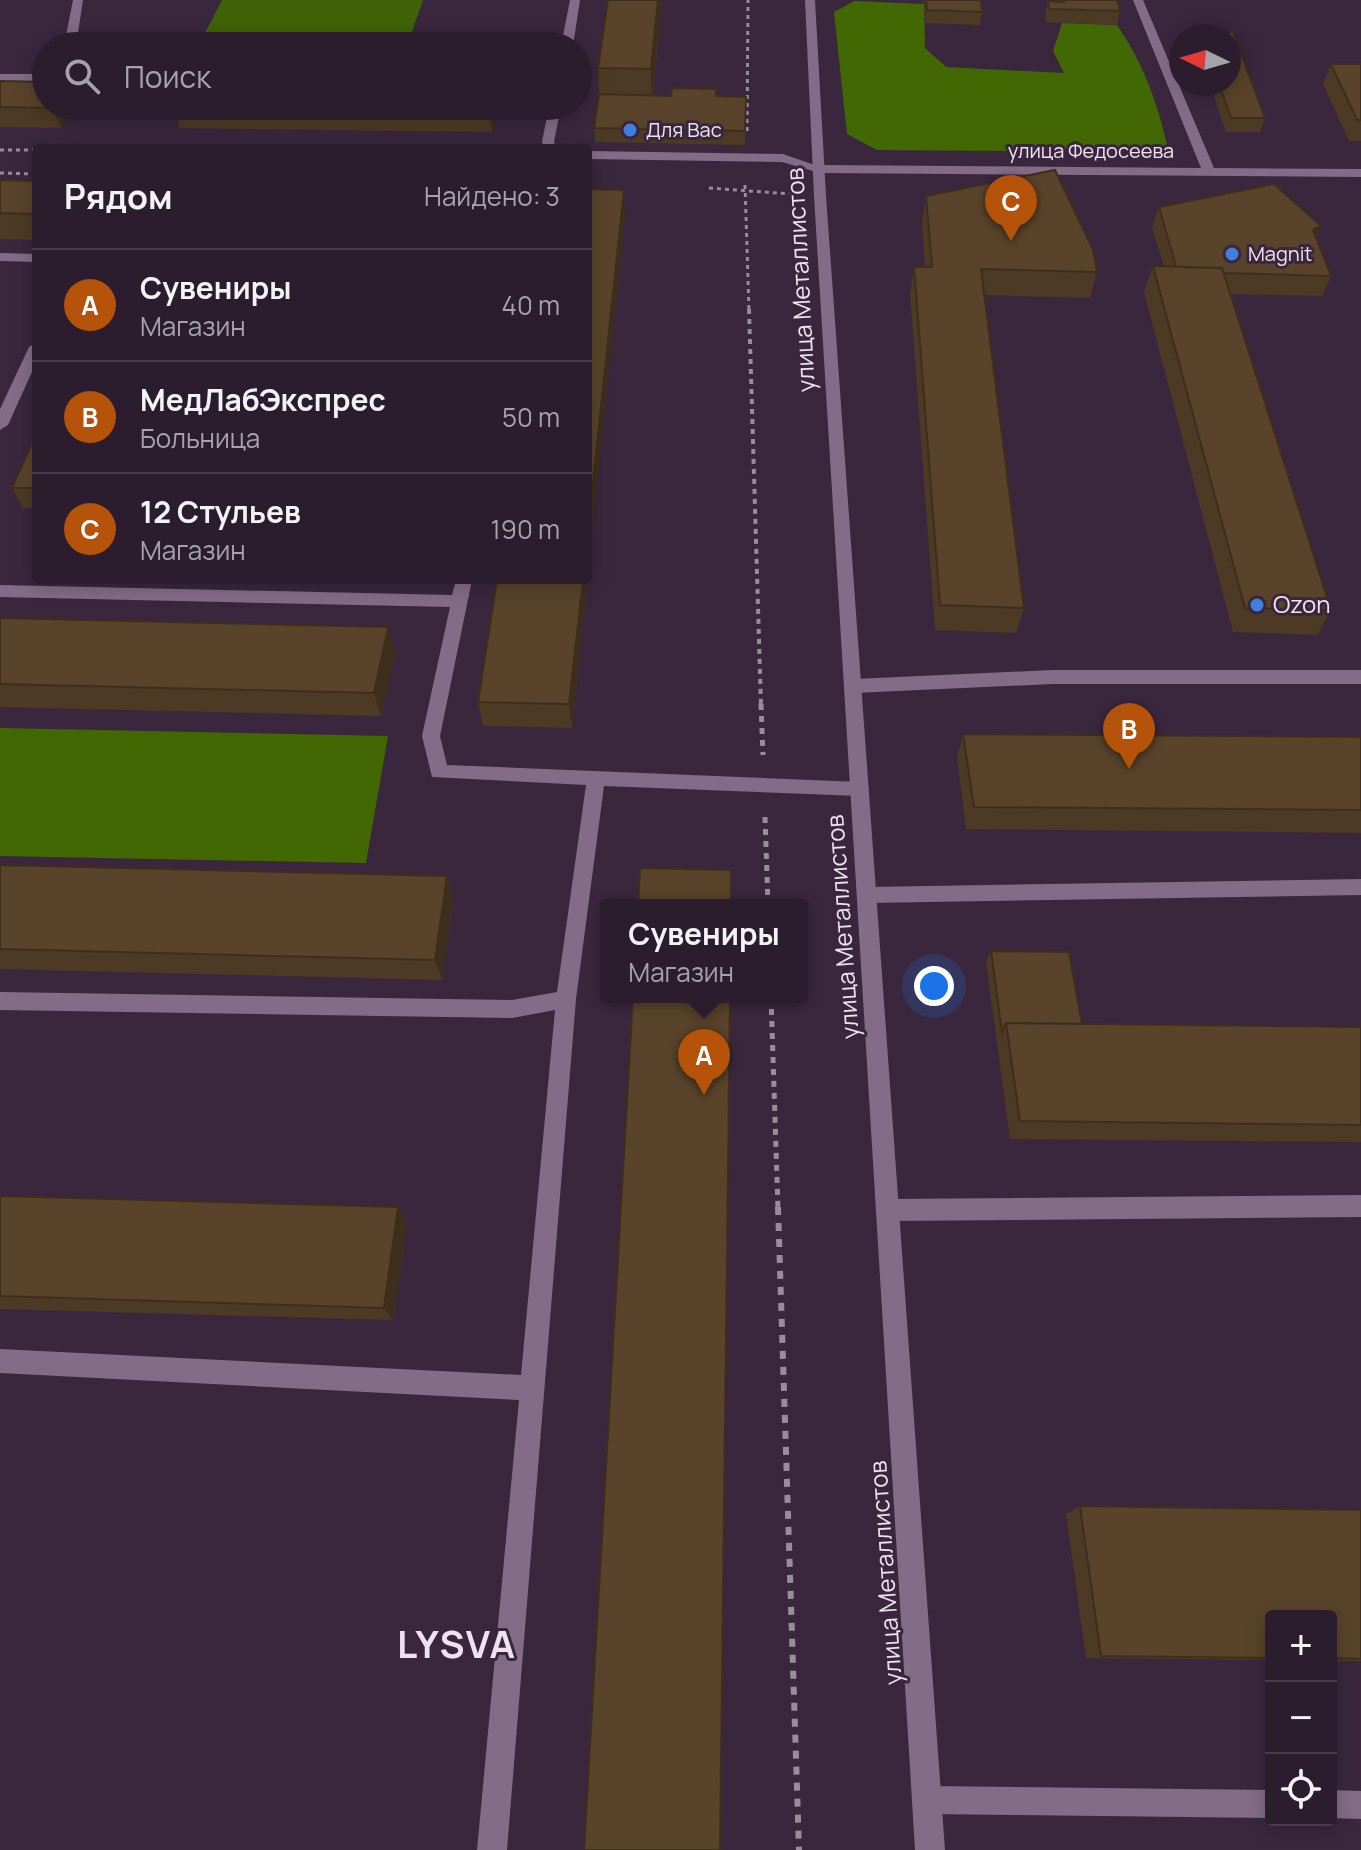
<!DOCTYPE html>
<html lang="ru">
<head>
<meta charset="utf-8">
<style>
	:root { --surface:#2c1d2e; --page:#382a3a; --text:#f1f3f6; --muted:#a6a2aa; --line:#483b4a; --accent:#b45309 }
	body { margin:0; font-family:Manrope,sans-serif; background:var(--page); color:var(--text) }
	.controls { position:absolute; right:24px; bottom:24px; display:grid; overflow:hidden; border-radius:8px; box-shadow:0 4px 20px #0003 }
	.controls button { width:72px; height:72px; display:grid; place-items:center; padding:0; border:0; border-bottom:2px solid var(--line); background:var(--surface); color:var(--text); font:40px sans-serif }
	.compass { position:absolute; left:1169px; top:24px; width:72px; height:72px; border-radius:50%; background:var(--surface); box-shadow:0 4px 20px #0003; rotate:275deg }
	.you { position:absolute; left:934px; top:986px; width:28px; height:28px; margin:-20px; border:6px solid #fff; border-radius:50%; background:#1a73e8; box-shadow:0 0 0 12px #1a73e833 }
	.badge { display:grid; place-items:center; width:52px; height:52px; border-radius:50%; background:var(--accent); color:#fff; font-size:26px; font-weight:700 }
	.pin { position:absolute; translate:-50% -66px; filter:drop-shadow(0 2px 4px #0008) }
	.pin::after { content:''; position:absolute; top:42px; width:28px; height:24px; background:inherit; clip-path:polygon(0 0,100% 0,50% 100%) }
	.popup { position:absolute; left:600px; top:899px; width:208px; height:104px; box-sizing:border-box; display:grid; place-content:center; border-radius:8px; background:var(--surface); filter:drop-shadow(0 2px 6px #0005); font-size:26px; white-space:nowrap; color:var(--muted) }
	.popup b { font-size:30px; color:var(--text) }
	.popup::after { content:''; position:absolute; left:50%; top:100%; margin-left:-16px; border:16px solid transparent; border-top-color:var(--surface) }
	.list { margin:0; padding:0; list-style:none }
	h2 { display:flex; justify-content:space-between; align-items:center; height:104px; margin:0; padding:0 32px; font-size:34px }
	h2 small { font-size:26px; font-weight:400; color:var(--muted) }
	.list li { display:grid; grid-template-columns:52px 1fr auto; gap:24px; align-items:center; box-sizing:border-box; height:112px; padding:0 32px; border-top:2px solid var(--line) }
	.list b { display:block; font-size:30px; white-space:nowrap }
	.list p { margin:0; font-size:26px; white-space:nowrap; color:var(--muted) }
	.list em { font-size:26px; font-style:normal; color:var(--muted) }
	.icon { flex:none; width:44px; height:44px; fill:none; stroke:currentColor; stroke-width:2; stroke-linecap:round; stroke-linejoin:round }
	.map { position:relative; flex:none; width:1361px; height:1850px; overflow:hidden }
	.search { position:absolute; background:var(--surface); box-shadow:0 4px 20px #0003; left:32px; top:32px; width:560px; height:88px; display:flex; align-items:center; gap:20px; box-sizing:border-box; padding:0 28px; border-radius:44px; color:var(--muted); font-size:30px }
	.panel { position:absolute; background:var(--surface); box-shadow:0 4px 20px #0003; left:32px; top:144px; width:560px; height:440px; border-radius:8px }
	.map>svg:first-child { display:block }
	.green { fill:#3f6306 }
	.forest { fill:#426803 }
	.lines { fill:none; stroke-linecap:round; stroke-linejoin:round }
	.path-far3 { stroke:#9a8b9d; stroke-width:3; stroke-dasharray:4 4; stroke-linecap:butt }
	.path-far2 { stroke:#9a8b9d; stroke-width:4; stroke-dasharray:5 5; stroke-linecap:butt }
	.path-far1 { stroke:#9a8b9d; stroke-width:5; stroke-dasharray:6 6; stroke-linecap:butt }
	.path { stroke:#9a8b9d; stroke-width:6; stroke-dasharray:8 8; stroke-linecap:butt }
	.lane { fill:#836c87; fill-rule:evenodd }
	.street { fill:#836c87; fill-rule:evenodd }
	.secondary { fill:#836c87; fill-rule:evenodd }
	.wall { fill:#4d3a24 }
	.shaded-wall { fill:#3e2f1d }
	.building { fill:#59432a; stroke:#3e2f1d; stroke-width:2 }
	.shop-dot { fill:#3f7fe0; stroke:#3a273e; stroke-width:3 }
	.labels { text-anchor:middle; stroke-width:6; stroke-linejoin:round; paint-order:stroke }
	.far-poi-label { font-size:20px; fill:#eee2f0; stroke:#3a273e; text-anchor:start }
	.far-street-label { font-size:20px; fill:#eee2f0; stroke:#3a273e }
	.street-label { font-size:24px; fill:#eee2f0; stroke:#3a273e }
	.poi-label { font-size:24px; fill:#eee2f0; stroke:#3a273e; text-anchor:start }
	.near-district-label { font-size:38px; font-weight:bold; letter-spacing:2px; fill:#eee2f0; stroke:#3a273e }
</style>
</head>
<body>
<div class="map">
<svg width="1361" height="1850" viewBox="0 0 1361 1850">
	<rect width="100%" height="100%" fill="#3a273e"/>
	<path class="green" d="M222,0H423L409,40L204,35Z"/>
	<path class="forest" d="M854,1L924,4L925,48L946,67L1064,73L1053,51L1062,23L1117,25C1143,63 1157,101 1167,145L1141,152L877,150L847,134L834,12Z
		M0,728L388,736L366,863L0,856Z"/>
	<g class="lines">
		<path class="path-far3" d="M747,131L748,0
			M0,150H36
			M0,173L36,174
			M745,185L749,311
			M709,188L791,194"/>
		<path class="path-far2" d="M749,309L761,706"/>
		<path class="path-far1" d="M761,704L763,755
			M765,817L768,905
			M771,997L778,1209"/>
		<path class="path" d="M778,1207L799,1850"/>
		<path class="lane" d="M73,0H83L76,46H64Z
			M570,0H580L573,46H561Z
			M0,74H46V82H0Z
			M549,106H561L554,142L556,148H544L542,142Z
			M588,151L783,154L826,169L820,173L782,162L588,159Z
			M0,253L36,254V262L0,261Z
			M36,343V363L8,425L0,430V409L29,347Z
			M456,580H472L440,736L447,765L860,782L867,784L869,789L867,794L860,796L604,786L576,999L507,1850H477L519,1400L0,1373V1349L521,1375L555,1010L512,1018L0,1010V992L512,1000L557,992L586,785L432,777L422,736L450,607L0,597V585L452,595Z
			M1052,670H1361V684H1052L854,693L845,686L854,679Z
			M1361,879V895L868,903L861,901L858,895L861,889L868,887Z
			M1361,1195V1217L888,1221L880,1218L877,1210L880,1202L888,1199Z
			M927,1786L1271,1790V1818L927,1814L917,1810L913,1800L917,1790Z
			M1331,1790L1361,1791V1819L1331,1818Z"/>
		<path class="street" d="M1133,0H1143L1214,168L1361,169V177L820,173L814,169L820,165L1201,168Z"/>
		<path class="secondary" d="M805,0H815L826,196L945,1850H915L814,196Z"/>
	</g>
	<path class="wall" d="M662,0L653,95L746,97L745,145L595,142L594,128L599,94L598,68Z
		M924,0H981L982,12L980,25L925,23Z
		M1060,0H1117L1120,11L1117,25L1046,22L1045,15L1048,1L1060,2Z
		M1193,31L1233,32L1265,118L1260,132H1226L1210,84H1229V36H1191Z
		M1331,64H1361V141H1349L1323,84Z
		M0,81L73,106L61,128L0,127Z
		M497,106L492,132L180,128L174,108Z
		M0,180L36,181V240L0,239Z
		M926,196L1097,272L1090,298L985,295L1024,608L1016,633L935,630L910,293L914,267H925L922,222Z
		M1159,207L1321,226L1316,238L1331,276L1322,296L1231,294L1331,610L1317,635L1233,632L1144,292L1153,266L1164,267L1152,227Z
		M36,434V508H23L12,488Z
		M497,580H587L572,728L483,726L478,702Z
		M0,618L395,652L381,716L0,707Z
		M963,734L1361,737V833L966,829L957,757Z
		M0,865L447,876L453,898L442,980L0,969Z
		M991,951L1082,1024L1361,1027V1142L1010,1139L986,962Z
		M0,1196L407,1222L393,1320L0,1309Z
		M1080,1506L1361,1510V1661H1331V1616H1271V1660L1086,1658L1066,1514Z"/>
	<path class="shaded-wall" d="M658,0H662L651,109V69Z
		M54,106H73L61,128L53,108Z
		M491,106H497L492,132L489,112Z
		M624,190L625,216L588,573V529Z
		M1321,226L1312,247L1313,230Z
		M583,580H587L572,728L569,704Z
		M388,627L395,652L381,716L374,693Z
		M447,876L453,898L442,980L435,960Z
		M398,1207L407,1222L393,1320L384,1308Z"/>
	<path class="building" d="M608,0H658L651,69L598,68Z
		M926,0H981L982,12L927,10Z
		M1064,0H1117L1120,11L1049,9L1048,1L1064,2Z
		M1193,31L1233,32L1265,118H1231L1219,84H1229V36H1194Z
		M1331,64H1361V120H1357Z
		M0,81L46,82V106H54L53,108L0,107Z
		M672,88L716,89V96L746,97L745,131L594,128L599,94L671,96Z
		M175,106H491L489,112L174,108Z
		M1055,170L1093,250L1097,272L981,269L1024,608L940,605L914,267H932L926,196Z
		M0,180L36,181V214L0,213Z
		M1274,184L1321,226L1313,230L1331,276L1224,273L1222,268L1176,267L1159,207Z
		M588,189L624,190L588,529Z
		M1153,266L1222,268L1331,610L1245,608Z
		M36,434V488H12Z
		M497,580H583L569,704L478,702Z
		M0,618L388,627L374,693L0,684Z
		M963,734L1361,737V810L974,807Z
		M0,865L447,876L435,960L0,949Z
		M640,868L731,870V905H638Z
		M991,951L1069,952L1082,1024L1006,1023L1002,1032Z
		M633,997H730L720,1850H584Z
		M1006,1023L1361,1027V1125L1020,1121Z
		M0,1196L398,1207L384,1308L0,1296Z
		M1080,1506L1361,1510V1659L1331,1658V1616H1271V1658L1101,1656Z"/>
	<g class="shop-dot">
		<circle cx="630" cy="130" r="8"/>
		<circle cx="1232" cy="254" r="8"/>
		<circle cx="1257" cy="605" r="8"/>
	</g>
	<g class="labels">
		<g class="far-poi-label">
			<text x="646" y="137">Для Вас</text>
			<text x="1248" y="261">Magnit</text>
		</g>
		<g class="far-street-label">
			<text x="1091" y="158">улица Федосеева</text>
		</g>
		<g class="street-label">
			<text transform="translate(801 280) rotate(-93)" y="8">улица Металлистов</text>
			<text transform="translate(843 927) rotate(-94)" y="8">улица Металлистов</text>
			<text transform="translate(886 1573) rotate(-94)" y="8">улица Металлистов</text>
		</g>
		<g class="poi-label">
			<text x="1273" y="613">Ozon</text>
		</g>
		<g class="near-district-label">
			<text x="457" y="1658">LYSVA</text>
		</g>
	</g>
</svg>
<div class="controls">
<button>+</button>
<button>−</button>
<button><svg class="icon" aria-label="locate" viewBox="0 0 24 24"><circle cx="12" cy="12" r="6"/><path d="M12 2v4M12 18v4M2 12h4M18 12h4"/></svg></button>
</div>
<svg class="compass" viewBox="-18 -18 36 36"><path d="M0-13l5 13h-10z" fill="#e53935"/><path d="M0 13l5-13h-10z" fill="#a6a2aa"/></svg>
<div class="you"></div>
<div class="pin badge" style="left:704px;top:1095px">A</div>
<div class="popup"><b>Сувениры</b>Магазин</div>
<div class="pin badge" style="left:1129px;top:769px">B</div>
<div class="pin badge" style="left:1011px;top:241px">C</div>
<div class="search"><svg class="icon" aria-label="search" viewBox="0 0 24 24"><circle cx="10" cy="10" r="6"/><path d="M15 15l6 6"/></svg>Поиск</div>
<section class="panel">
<h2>Рядом<small>Найдено: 3</small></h2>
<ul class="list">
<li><span class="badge">A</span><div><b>Сувениры</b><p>Магазин</p></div><em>40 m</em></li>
<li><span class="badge">B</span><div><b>МедЛабЭкспрес</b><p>Больница</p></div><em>50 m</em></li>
<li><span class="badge">C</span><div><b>12 Стульев</b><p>Магазин</p></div><em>190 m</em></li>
</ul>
</section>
</div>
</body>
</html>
